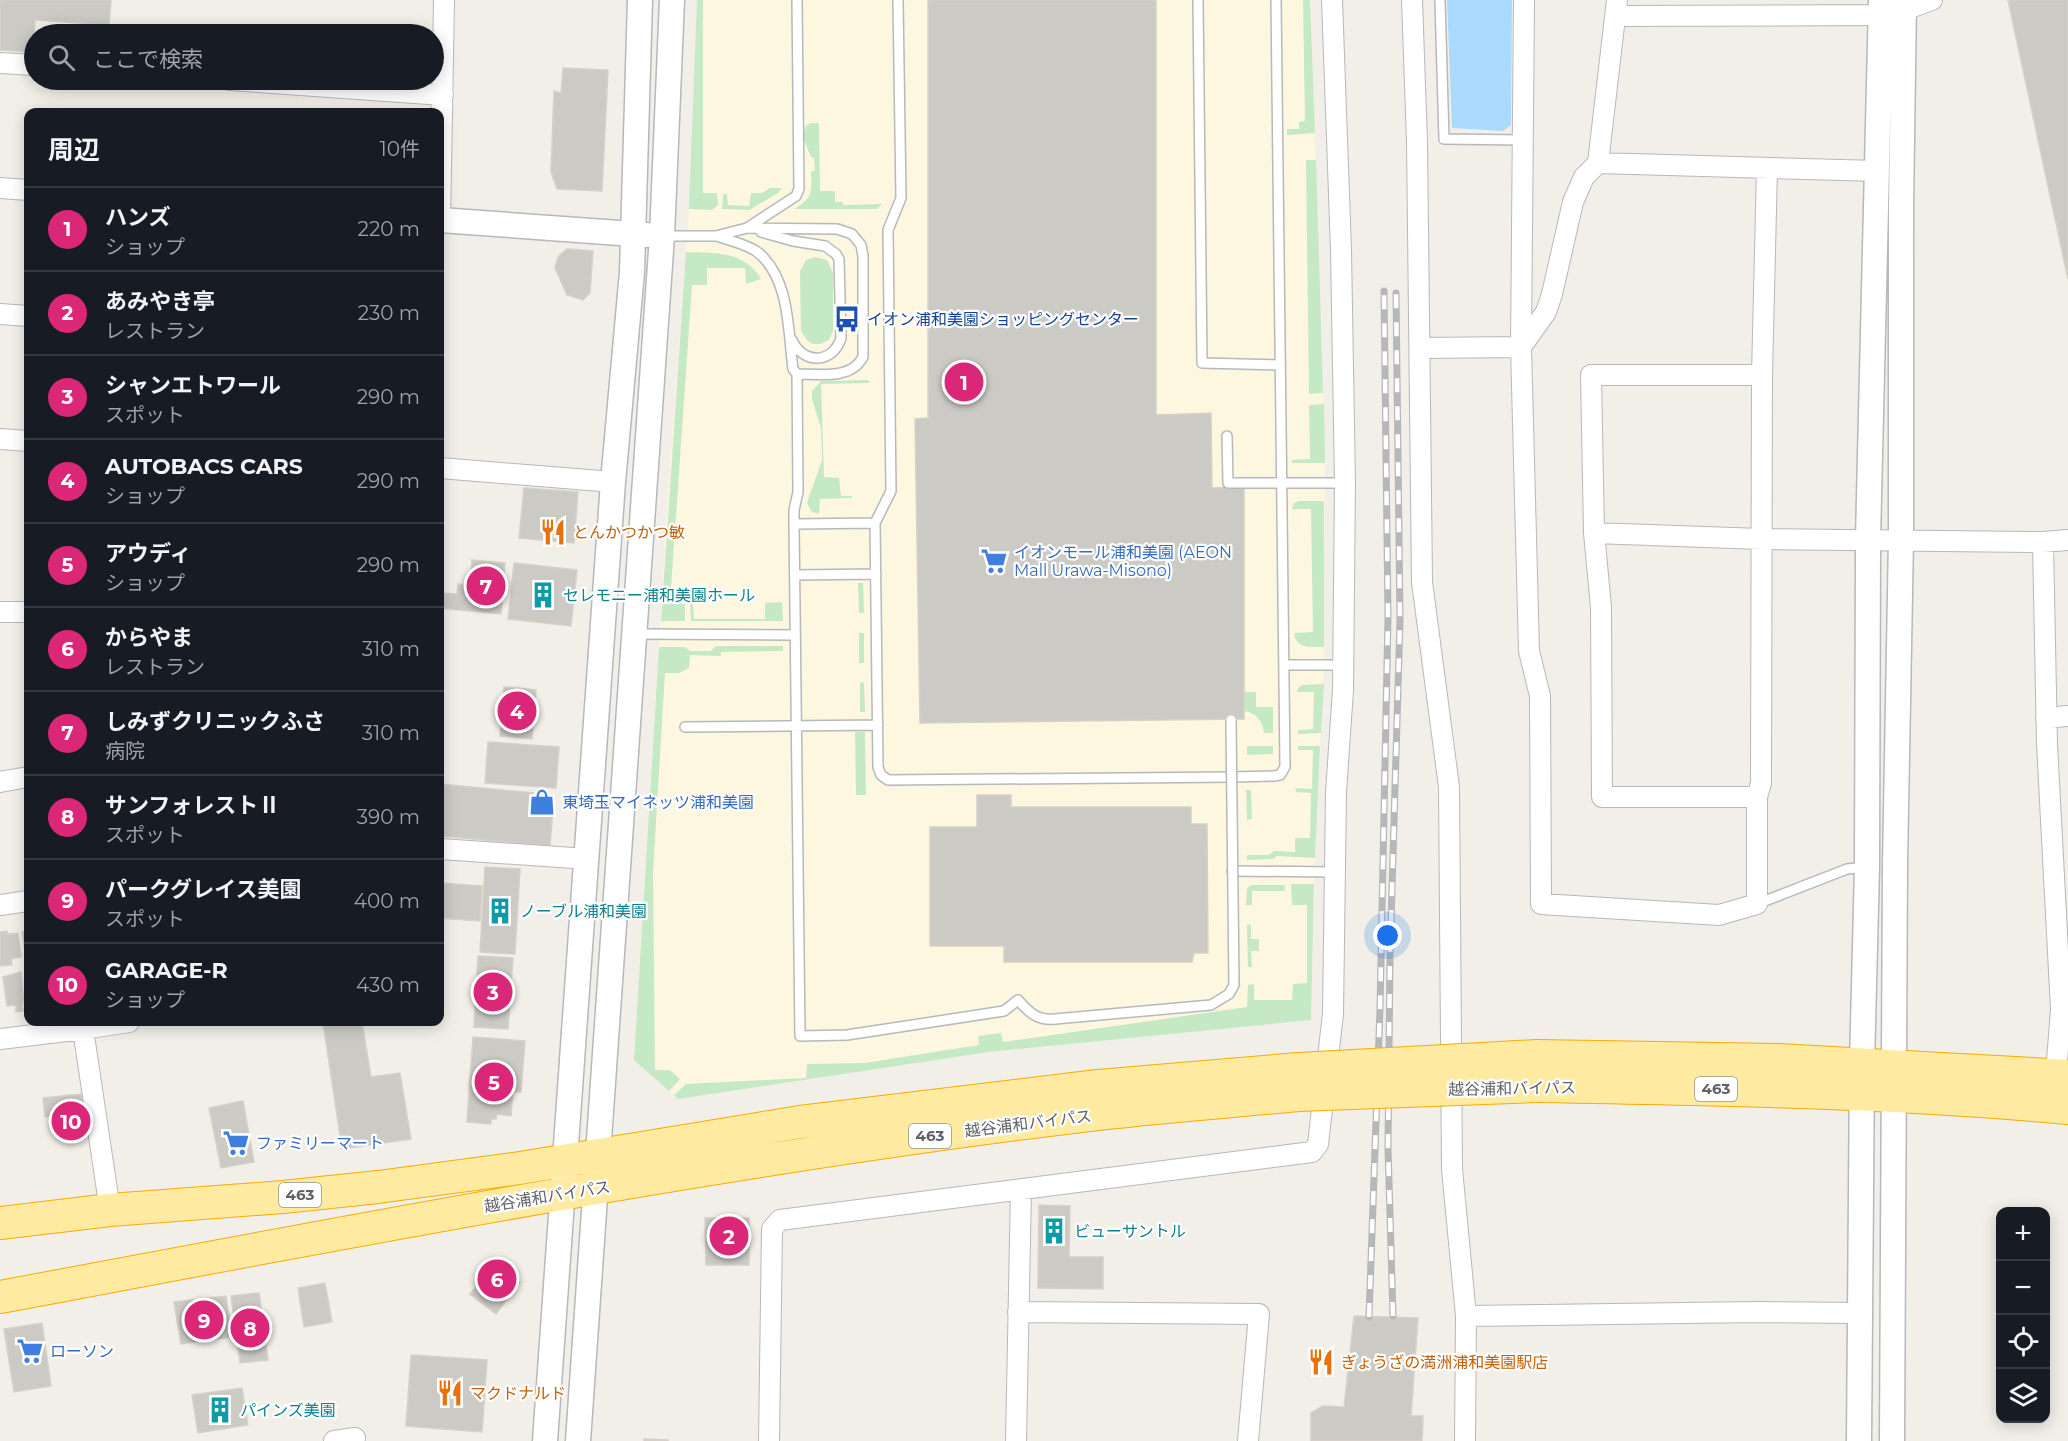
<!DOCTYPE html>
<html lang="ja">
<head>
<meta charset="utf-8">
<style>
	:root { --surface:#171b24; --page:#242831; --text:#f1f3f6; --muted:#9ea1a6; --line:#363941; --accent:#db2777 }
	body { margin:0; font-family:Montserrat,"Noto Sans JP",sans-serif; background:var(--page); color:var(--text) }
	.controls { position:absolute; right:18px; bottom:18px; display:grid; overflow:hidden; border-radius:12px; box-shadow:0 3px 15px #0003 }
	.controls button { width:54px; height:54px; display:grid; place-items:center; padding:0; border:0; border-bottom:2px solid var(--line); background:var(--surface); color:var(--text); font:30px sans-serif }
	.you { position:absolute; left:1388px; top:936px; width:21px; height:21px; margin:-15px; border:4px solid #fff; border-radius:50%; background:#1a73e8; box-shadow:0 0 0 9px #1a73e833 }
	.badge { display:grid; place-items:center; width:39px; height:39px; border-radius:50%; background:var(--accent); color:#fff; font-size:20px; font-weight:700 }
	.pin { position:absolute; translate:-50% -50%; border:3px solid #fff; box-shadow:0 2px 6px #0006 }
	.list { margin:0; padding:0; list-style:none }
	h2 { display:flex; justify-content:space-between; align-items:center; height:78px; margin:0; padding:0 24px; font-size:26px }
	h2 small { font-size:20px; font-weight:400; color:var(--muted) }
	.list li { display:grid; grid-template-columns:39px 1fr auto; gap:18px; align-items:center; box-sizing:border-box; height:84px; padding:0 24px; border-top:2px solid var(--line) }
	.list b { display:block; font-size:22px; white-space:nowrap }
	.list p { margin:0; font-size:20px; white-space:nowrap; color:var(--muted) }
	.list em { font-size:20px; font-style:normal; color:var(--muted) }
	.icon { flex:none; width:33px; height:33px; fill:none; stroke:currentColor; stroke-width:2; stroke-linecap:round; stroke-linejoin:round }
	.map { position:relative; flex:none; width:2068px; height:1441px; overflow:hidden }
	.search { position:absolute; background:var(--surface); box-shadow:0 3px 15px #0003; left:24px; top:24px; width:420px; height:66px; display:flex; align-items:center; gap:15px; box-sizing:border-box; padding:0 21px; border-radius:33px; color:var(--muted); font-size:22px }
	.panel { position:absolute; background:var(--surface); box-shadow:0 3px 15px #0003; left:24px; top:108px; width:420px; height:918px; border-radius:12px }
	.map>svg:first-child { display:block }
	.commercial { fill:#fef7e0 }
	.green { fill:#c5e8c5 }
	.water { fill:#aadaff }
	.building { fill:#cccac5; stroke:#d6d1c6; stroke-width:1.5 }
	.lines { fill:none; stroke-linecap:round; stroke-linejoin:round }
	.service-casing { stroke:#b5b8bc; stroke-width:12 }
	.minor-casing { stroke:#b5b8bc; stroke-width:22 }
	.tertiary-casing { stroke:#b5b8bc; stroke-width:27 }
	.trunk-casing { stroke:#f9ab00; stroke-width:34 }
	.service { stroke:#fff; stroke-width:9 }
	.minor { stroke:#fff; stroke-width:20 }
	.tertiary { stroke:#fff; stroke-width:24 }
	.trunk { stroke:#feeaa1; stroke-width:32 }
	.rail-casing { stroke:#b6b7b8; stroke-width:7 }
	.rail { stroke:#fff; stroke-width:4.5; stroke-dasharray:14; stroke-linecap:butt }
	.service-bridge-casing { stroke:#b5b8bc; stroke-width:12; stroke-linecap:butt }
	.trunk-bridge-casing { stroke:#f9ab00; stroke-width:34; stroke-linecap:butt }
	.service-bridge { stroke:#fff; stroke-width:9 }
	.trunk-bridge { stroke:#feeaa1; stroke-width:32 }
	.labels { text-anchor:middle; stroke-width:4.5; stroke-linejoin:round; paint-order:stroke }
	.shield { fill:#fff; stroke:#8f9295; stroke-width:1.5 }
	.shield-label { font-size:15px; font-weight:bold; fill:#5f6368 }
	.transit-label { font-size:16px; fill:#164399; stroke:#fff; text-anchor:start }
	.food-label { font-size:16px; fill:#c56008; stroke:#fff; text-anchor:start }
	.shop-label { font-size:16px; fill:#366cbe; stroke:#fff; text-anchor:start }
	.culture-label { font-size:16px; fill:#0d838f; stroke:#fff; text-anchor:start }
	.street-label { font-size:16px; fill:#5f6368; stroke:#fff }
</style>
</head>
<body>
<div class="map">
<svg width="2068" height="1441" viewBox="0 0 2068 1441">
	<rect width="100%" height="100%" fill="#f1efe8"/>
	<path class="commercial" d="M697,0H1310L1325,463L1323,702L1317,789L1311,1020L989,1052L678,1099L634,1060L668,496L690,199Z"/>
	<path class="green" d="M697,0H703V193H717L718,205L712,210L689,209Z
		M1303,0H1310L1315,133L1287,135V129H1299V122L1305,121Z
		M811,123H819L820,191H835V202H843V205L882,204L877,209H794C813,198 812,192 811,172L815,170L814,158L811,157L802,135L806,126Z
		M1306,160H1316L1323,393L1309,394Z
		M770,188H782L778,193L749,210L722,209L723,194H727L728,205L749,206L751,193H762Z
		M686,252C715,253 745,251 761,279L746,284L745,268H707V285H692L670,603L685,604V621H661Z
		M815,257L827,260L833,273V331L829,340L820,344H812L807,340L801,331L800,271L806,260Z
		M869,380V383L821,384L824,477L839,478L841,496H852V498L820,499L819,514L811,511L807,503L822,460L821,428L812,399V391L821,381Z
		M1324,404L1325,463H1293L1291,460L1310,459L1309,405Z
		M1299,501H1324V647C1311,647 1296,649 1294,633L1313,632L1311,509H1292L1294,503Z
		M858,583H863L864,613H859Z
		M782,602L783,621H691L690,604H693L694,619H765V603Z
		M859,633H864V663H859Z
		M716,646H783V651L721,652V656L690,655L689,668L679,673H665L653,872L655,1070H670L680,1079L669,1091L634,1060L659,647H685L690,651H711Z
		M864,682L865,712H860V683Z
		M1324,684L1321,733L1298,734V730L1313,729L1314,692H1297L1298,688L1302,685Z
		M1244,692H1256V707H1273V733H1264C1263,722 1257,713 1244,711Z
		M855,732H865L866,795H856Z
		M1247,746H1273V754L1247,755Z
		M1298,746H1320L1315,858L1277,856L1273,859L1247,860V855H1269L1274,851L1295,852V838H1310L1311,793L1296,792L1295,788L1312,789L1313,750H1298Z
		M1246,790H1251L1252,819L1247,820Z
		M1291,884H1314L1311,1020L989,1052L678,1099L674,1095L686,1084L806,1078L807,1064L865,1063L979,1045L978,1036L1001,1033L1003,1042L1247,1007L1248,985L1254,984V1000H1292L1293,984L1307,983V905H1292Z
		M1252,885H1285V891H1252V905H1246L1247,888Z
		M1251,924V939H1259V951H1251L1252,967H1248L1247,925Z"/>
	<path class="water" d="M1447,0H1512L1511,125L1503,131L1452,128Z"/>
	<path class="building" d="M0,0H111L109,25L35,20L33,52L0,50Z
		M928,0H1156V415L1211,413L1212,488L1244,487V719L920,723L915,419L928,418Z
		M2008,0H2068V279Z
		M563,68L608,70L602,191L557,189L551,172L554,91L561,93Z
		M567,249L593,251L590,293L583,300L567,295L555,268L558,257Z
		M524,488L578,492L574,543L519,538Z
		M472,560L505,563L501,614L440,608V593L457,594L458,584L470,585Z
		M514,563L577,570L571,626L508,619Z
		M504,687L536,690L532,739L500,736Z
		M488,742L559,747L556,788L485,783Z
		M440,784L554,795L550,846L440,836Z
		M977,795H1011V807H1191V824H1207L1208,953H1194L1192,962H1004V946H930V827H977Z
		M485,867L520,869L515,954L480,952Z
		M440,883L482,886L480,921L440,918Z
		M7,931V934L18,933L21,957L11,959L12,965L0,966V932Z
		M28,931V962H27L22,932Z
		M478,956L513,958L508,1029L474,1027Z
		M21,972L24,1003H22L23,1011L16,1012V1005L7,1006L3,977Z
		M323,1022H362L371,1077L400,1073L411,1139L342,1149Z
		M473,1037L525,1041L521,1092H513L511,1116L497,1114L496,1119H491V1124L467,1122Z
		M81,1094L86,1136L64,1139L61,1115L45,1117L43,1098Z
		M243,1101L254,1162L221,1168L209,1108Z
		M1039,1205L1070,1206L1069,1257H1103V1289L1038,1288Z
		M705,1218H749V1265H706Z
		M494,1263L520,1282L496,1314L470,1294Z
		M325,1283L332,1322L304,1327L298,1288Z
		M259,1293L268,1360L240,1363L231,1296Z
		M226,1296L232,1337L181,1344L174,1302Z
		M1354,1316L1418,1318L1411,1416H1423L1422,1441H1311V1413L1323,1406L1344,1407Z
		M42,1323L51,1386L14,1392L4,1329Z
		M411,1355L487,1360L482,1432L406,1426Z
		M242,1388L248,1425L198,1433L192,1395Z
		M644,1439L668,1440V1441H644Z"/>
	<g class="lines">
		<g class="service-casing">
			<path id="service" d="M1198,0L1202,363L1280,365
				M1440,0L1444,139L1523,140
				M747,228L796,196L799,189L797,0
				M761,232L793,241L825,246L836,254L839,259L841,338C833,364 803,365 792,340
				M662,236H716L747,228L837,229L852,234L861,245L863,256V357C851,380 820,374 797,374L793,369C788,331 790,276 756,251C745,244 729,240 716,236
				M797,374L798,492L794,510V524L800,1036L847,1035L1004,1011L1018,1000C1029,1012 1037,1021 1055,1019
				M1227,436L1228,483H1345
				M875,523L891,491L888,230L901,198L898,0
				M794,524L875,523L878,767L881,775L888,780L1233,777L1274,776L1280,775L1285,767L1276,0
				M795,575L876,574
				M636,634L795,635
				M1284,665H1344
				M685,727L878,725
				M1232,871L1335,872
				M1757,904L1847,869L1867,867"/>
		</g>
		<g class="minor-casing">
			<path id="minor" d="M1412,0L1417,141L1422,582L1449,787L1452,1169L1466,1316
				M1524,0L1521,347L1529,651L1540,696L1541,904L1719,915L1757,904V797L1761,783L1762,375
				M1616,16L1881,15L1904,10L1932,0
				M0,63L34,65
				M230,80L443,95
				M1598,163L1877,171
				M0,188L28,190
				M440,222L444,0
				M0,314L28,316
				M1420,348L1521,347L1546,312L1552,294L1573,202L1584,177L1598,163L1617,0
				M0,439L28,441
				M440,468L613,482
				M1594,533L1761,539L2043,542L2068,540
				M2043,542L2047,744L2061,1009L2056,1074
				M0,612H28
				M2046,718L2068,716
				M0,782L28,777
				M1757,797H1602L1601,607L1594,533L1591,375H1762L1767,168
				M440,849L588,859
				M0,905L28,901
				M0,1039L83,1029
				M110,1210L83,1029L129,1022
				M1018,1312L1259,1314L1248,1441
				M334,1441L355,1438L354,1441
				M769,1441L772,1229L780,1220L1312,1152L1318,1144L1333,1014L1336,792L1343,690L1345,483L1341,250L1332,0
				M1016,1441L1021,1189
				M1465,1441L1466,1316L1757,1312L1859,1313"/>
		</g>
		<g class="tertiary-casing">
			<path id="tertiary" d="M440,220L647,235
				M545,1441L613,482L632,272L640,0
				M578,1441L662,236L672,0
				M1859,1441L1862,1064L1867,867L1868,539L1881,0
				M1892,1441L1895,864L1901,539V208L1904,0"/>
		</g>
		<g class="trunk-casing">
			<path id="trunk" d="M1537,1056L1778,1060L2068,1076
				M1537,1086C1714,1089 1891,1092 2068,1108
				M0,1223L110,1210L283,1197L378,1187L520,1168L800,1122L1098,1086L1298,1069
				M0,1297C359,1230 718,1160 1081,1116C1154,1107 1226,1102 1299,1095"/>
		</g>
		<use href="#service" class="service"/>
		<use href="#minor" class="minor"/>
		<use href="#tertiary" class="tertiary"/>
		<use href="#trunk" class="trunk"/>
		<g class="rail-casing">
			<path id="rail" d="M1393,1316L1388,1148L1390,956L1400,621L1396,293
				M1369,1317L1380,1009L1388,617L1384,291"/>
		</g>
		<use href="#rail" class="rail"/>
		<g class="service-bridge-casing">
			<path id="service-bridge" d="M1055,1019L1211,1005L1229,994L1234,985L1231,720"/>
		</g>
		<g class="trunk-bridge-casing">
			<path id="trunk-bridge" d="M1298,1069L1537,1056
				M1299,1095L1537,1086"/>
		</g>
		<use href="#service-bridge" class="service-bridge"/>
		<use href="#trunk-bridge" class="trunk-bridge"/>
	</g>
	<defs>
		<g id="bus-bare" transform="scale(2.07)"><path d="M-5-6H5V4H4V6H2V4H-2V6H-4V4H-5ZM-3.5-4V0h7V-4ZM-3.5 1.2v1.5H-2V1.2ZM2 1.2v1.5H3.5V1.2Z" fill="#1a4fb4" stroke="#fff" stroke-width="2.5" paint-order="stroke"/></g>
		<g id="restaurant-bare" transform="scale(2.07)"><path d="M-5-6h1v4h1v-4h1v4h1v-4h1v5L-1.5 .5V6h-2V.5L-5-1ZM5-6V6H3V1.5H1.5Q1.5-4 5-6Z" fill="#e8710a" stroke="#fff" stroke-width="2.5" paint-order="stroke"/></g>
		<g id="supermarket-bare" transform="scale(2.07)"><path d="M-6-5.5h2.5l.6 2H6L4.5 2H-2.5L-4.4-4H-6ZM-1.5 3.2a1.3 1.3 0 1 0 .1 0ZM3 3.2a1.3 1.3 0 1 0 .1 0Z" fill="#3f7fe0" stroke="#fff" stroke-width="2.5" paint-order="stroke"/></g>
		<g id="building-bare" transform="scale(2.07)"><path d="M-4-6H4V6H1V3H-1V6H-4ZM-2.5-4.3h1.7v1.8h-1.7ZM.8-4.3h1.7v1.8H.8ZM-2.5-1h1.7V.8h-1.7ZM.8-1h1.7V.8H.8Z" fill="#0f9aa8" stroke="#fff" stroke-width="2.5" paint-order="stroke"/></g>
		<g id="shop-bare" transform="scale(2.07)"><path d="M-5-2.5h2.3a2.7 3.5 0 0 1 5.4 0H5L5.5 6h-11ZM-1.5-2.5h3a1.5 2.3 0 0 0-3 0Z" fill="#3f7fe0" stroke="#fff" stroke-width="2.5" paint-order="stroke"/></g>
	</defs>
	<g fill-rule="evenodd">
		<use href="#bus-bare" x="847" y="319"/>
		<use href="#restaurant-bare" x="553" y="532"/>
		<use href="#supermarket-bare" x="994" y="561"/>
		<use href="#building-bare" x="543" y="595"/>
		<use href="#shop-bare" x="542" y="802"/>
		<use href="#building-bare" x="500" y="911"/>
		<use href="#supermarket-bare" x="236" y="1143"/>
		<use href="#building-bare" x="1054" y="1231"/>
		<use href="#supermarket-bare" x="30" y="1351"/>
		<use href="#restaurant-bare" x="1321" y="1362"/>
		<use href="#restaurant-bare" x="450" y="1393"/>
		<use href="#building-bare" x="220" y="1410"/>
	</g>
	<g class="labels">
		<g class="shield">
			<rect x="1695" y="1077" width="42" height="24" rx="4.5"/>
			<rect x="909" y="1124" width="42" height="24" rx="4.5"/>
			<rect x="279" y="1183" width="42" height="24" rx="4.5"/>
		</g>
		<g class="shield-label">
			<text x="1716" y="1094">463</text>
			<text x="930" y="1141">463</text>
			<text x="300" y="1200">463</text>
		</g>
		<g class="transit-label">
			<text x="867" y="325">イオン浦和美園ショッピングセンター</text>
		</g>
		<g class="food-label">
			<text x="573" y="538">とんかつかつ敏</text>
			<text x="1341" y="1368">ぎょうざの満洲浦和美園駅店</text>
			<text x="470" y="1399">マクドナルド</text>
		</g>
		<g class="shop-label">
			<text x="1014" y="558">イオンモール浦和美園 (AEON<tspan x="1014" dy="18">Mall Urawa-Misono)</tspan></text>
			<text x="562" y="808">東埼玉マイネッツ浦和美園</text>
			<text x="256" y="1149">ファミリーマート</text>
			<text x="50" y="1357">ローソン</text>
		</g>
		<g class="culture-label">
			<text x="563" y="601">セレモニー浦和美園ホール</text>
			<text x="520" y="917">ノーブル浦和美園</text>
			<text x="1074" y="1237">ビューサントル</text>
			<text x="240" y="1416">パインズ美園</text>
		</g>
		<g class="street-label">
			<text transform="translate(1512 1088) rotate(-1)" y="6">越谷浦和バイパス</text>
			<text transform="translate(1028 1123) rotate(-7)" y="6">越谷浦和バイパス</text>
			<text transform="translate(547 1196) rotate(-9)" y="6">越谷浦和バイパス</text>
		</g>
	</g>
</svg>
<div class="controls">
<button>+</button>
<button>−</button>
<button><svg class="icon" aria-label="locate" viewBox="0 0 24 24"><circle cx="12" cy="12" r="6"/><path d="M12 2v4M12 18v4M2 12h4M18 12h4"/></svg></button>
<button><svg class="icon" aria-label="layers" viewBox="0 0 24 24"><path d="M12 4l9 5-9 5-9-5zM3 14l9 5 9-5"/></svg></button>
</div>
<div class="you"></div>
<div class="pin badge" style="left:964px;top:382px">1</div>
<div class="pin badge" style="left:729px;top:1236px">2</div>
<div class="pin badge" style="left:493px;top:992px">3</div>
<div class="pin badge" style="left:517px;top:711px">4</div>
<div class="pin badge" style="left:494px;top:1082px">5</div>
<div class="pin badge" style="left:497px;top:1279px">6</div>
<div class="pin badge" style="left:486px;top:586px">7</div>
<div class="pin badge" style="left:250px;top:1328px">8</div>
<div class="pin badge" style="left:204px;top:1320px">9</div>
<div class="pin badge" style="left:71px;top:1121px">10</div>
<div class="search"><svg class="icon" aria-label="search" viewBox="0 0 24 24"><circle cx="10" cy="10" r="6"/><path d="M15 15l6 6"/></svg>ここで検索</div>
<section class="panel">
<h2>周辺<small>10件</small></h2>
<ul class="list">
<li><span class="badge">1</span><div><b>ハンズ</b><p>ショップ</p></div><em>220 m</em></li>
<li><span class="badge">2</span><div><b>あみやき亭</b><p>レストラン</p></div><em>230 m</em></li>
<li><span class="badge">3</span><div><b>シャンエトワール</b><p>スポット</p></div><em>290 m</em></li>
<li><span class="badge">4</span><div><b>AUTOBACS CARS</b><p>ショップ</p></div><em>290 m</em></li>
<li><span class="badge">5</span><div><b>アウディ</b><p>ショップ</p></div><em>290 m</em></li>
<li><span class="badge">6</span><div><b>からやま</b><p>レストラン</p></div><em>310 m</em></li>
<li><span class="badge">7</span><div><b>しみずクリニックふさ</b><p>病院</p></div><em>310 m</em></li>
<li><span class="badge">8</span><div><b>サンフォレストⅡ</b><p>スポット</p></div><em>390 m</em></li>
<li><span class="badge">9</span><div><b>パークグレイス美園</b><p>スポット</p></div><em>400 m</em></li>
<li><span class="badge">10</span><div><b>GARAGE-R</b><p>ショップ</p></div><em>430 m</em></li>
</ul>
</section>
</div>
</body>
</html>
